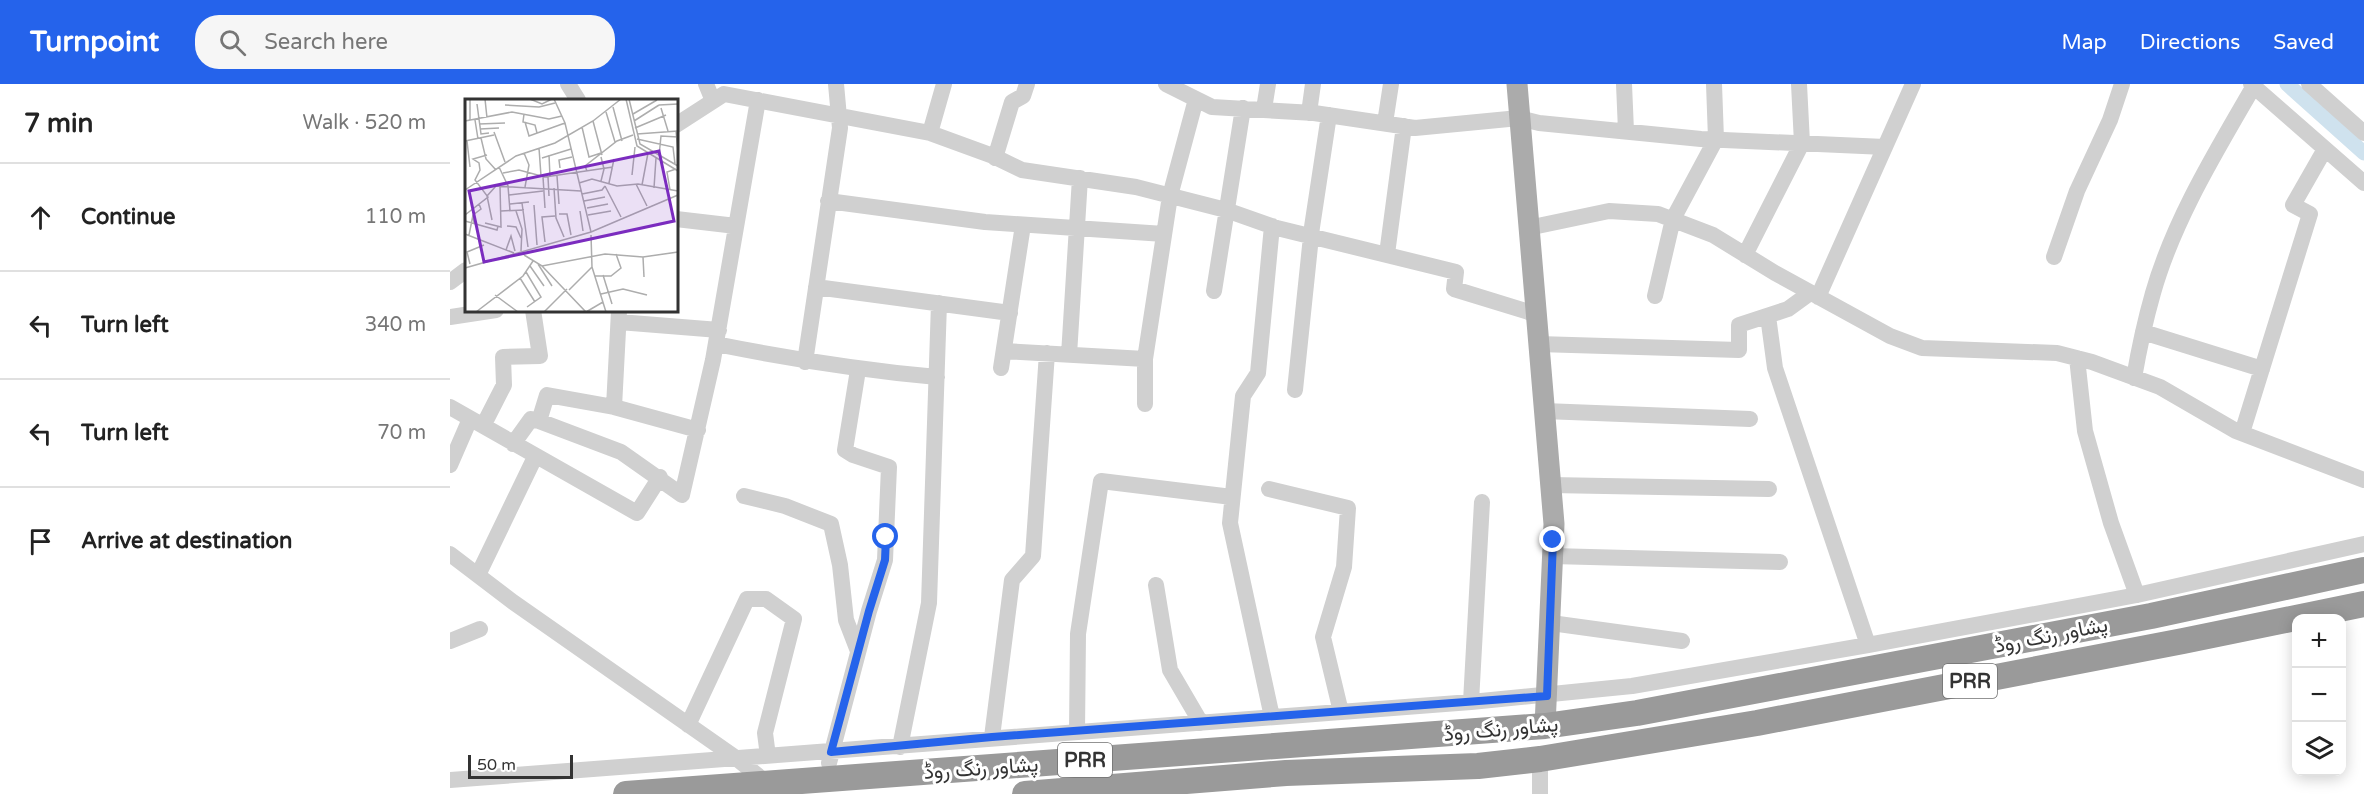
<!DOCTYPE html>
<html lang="en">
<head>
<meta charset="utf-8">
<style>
	:root { --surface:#fff; --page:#f6f6f6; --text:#222; --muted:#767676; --line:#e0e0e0; --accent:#2563eb }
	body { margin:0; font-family:"Varela Round",Vazirmatn,sans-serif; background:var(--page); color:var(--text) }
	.controls { position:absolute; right:18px; bottom:18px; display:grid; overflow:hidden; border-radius:12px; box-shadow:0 3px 15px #0003 }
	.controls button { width:54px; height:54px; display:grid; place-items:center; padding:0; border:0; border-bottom:2px solid var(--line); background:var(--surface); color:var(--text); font:30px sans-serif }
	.scale { position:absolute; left:18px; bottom:15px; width:105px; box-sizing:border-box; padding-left:6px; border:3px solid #333; border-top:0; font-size:16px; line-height:21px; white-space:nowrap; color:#333; -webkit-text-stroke:4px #fff; paint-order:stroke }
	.stop { position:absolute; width:18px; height:18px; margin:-14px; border:4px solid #2563eb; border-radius:50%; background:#fff }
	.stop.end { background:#2563eb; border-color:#fff; box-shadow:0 2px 6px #0008 }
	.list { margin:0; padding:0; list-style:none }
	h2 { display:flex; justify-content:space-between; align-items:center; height:78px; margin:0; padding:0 24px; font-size:26px }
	h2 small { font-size:20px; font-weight:400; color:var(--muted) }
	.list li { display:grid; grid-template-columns:39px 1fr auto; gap:18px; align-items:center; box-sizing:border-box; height:108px; padding:0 24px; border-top:2px solid var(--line) }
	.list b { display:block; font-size:22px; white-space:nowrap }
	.list em { font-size:20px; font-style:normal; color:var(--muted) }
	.icon { flex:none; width:33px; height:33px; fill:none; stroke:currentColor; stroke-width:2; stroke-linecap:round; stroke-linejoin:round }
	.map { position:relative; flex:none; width:1914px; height:710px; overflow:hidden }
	header { display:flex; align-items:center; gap:36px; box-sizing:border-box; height:84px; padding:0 30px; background:var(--accent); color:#fff }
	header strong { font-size:28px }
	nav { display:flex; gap:33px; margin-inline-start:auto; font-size:21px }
	.search { width:420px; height:54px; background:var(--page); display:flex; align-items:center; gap:15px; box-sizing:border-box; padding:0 21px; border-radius:24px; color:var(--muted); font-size:22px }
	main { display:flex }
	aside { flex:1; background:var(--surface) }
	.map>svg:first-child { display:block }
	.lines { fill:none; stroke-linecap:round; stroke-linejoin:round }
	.canal { stroke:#cfe2ee; stroke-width:15 }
	.minor { stroke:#d0d0d0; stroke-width:16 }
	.major { stroke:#ababab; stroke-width:21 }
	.highway { stroke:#9a9a9a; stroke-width:26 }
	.route { stroke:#2563eb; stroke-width:8 }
	.labels { text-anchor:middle; stroke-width:6; stroke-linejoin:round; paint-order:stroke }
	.shield { fill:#fff; stroke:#707070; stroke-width:1.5 }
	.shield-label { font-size:20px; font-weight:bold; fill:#333 }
	.street-label { font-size:21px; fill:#333; stroke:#fff }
	.inset-road { fill:none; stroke:#adadad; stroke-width:1.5 }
	.view { fill:#7b2cbf; fill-opacity:0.15; stroke:#7b2cbf; stroke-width:3 }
	.inset-edge { fill:none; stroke:#333; stroke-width:3 }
</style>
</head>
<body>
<header>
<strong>Turnpoint</strong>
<div class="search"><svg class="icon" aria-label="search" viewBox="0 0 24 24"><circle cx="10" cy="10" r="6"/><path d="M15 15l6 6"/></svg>Search here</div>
<nav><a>Map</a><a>Directions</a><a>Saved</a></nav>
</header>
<main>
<aside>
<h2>7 min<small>Walk · 520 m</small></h2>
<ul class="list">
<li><svg class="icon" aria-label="ahead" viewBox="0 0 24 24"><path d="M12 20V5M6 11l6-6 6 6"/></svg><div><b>Continue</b></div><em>110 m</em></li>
<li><svg class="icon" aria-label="left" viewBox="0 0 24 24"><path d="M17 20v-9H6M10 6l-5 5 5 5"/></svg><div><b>Turn left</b></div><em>340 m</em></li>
<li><svg class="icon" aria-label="left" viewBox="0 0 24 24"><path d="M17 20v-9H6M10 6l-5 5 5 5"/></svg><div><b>Turn left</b></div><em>70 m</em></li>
<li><svg class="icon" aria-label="arrive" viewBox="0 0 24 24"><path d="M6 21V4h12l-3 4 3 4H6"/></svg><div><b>Arrive at destination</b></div></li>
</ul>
</aside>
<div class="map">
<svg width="1914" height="710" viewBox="0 0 1914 710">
	<rect width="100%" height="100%" fill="#fff"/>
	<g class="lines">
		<path class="canal" d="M1837,0L1914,69"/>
		<path class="minor" d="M118,0L128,16
			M256,0L263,17
			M716,0L762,23L864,29L965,44L1069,34L1089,39L1251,55L1435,63
			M1174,0L1176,47
			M1801,0L1914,99
			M1859,0L1914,49
			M814,25L818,0
			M859,29L863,0
			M935,39L941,0
			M226,41L274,10L480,49L543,72L572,86L686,103L776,126L827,144L1006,188L1004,205L1085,230
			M480,49L494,0
			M545,74L562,18L573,12L577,0
			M378,117L535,138L714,150
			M226,135L286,142
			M1078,144L1159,127L1208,130L1263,151L1325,189L1440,252L1472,264L1607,269L1642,278L1710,303L1786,347L1914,396
			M937,170L954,42
			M1295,171L1352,59L1349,0
			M1604,173L1627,107L1660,36L1672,0
			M0,198L16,186
			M366,203L560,229
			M764,207L793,24
			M1205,212L1223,135L1266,55L1264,0
			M1368,213L1463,0
			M1318,232L1325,284L1418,561
			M0,233L46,226
			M169,238L269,246
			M1693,248L1812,285
			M266,260C341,275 410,286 487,293
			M1088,260L1289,266V241L1338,225L1360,209
			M554,267L695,275
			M619,271L630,94
			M1627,274L1635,347L1661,439L1687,511
			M355,278L390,44L386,0
			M551,284L573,141
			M1684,294C1689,265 1695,237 1703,209C1724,135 1767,66 1805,0
			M845,306L862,143L879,31
			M695,320V275L720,112L746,15
			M0,323L187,429L210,393
			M164,323L169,227
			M1094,327L1300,335
			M89,337L171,368L232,411L263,276L308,16
			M33,342L54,301L53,273L90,272L83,226
			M1792,349L1860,130L1843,121L1875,65
			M63,360L81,335L89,337L97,311L164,323L248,346
			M0,381L20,335
			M1100,401L1319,405
			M819,405L898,424L894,483L873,553L891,628
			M294,412L335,422L381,440L390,481L396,536L408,567
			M0,470L63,518L286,674L317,699
			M1102,472L1330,478
			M28,491L85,373
			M706,501L720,586L751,639
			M1101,539L1232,557
			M0,557L30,545
			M1021,618L1032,418
			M822,633L780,439L793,312L808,289L822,142
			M238,641L297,515H316L344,535L315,649L318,672
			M627,648L628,550L651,397L782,413
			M542,653L562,496L583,472L597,269
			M450,663L479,519L489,219
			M379,679L419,527L435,476L439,383L403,371L395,366L408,286
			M0,696L1021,618L1182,602L1418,561L1687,511L1914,460
			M1090,710V675"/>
		<path class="major" d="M1067,0L1104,440L1095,642"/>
		<path class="highway" d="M176,710L1095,642L1187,629L1701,532L1914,486
			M575,710L836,689L1028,682L1090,675L1307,639L1733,557L1914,520"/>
	</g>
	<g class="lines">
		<path class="route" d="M436,453L435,476L419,527L381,668L542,653L1097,612L1103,456"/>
	</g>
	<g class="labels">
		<g class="shield">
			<rect x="1493" y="580" width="54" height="34" rx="4.5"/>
			<rect x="608" y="659" width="54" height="34" rx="4.5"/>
		</g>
		<g class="shield-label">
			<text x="1520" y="604">PRR</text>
			<text x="635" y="683">PRR</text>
		</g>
		<g class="street-label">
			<text transform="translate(1601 551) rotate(-11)" y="7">پشاور رنگ روڈ</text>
			<text transform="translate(1051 645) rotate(-5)" y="7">پشاور رنگ روڈ</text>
			<text transform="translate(531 684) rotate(-4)" y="7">پشاور رنگ روڈ</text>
		</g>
	</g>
	<g transform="translate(15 15)">
		<rect width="213" height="213" fill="#fff"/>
		<path class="inset-road" d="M20,0L22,19M65,0L77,5L87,0M89,0L100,24L126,133M161,0L172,47L213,72M164,0L175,45L213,67M12,5L16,35L24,34M40,6L74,8L90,4M194,6L213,5M148,8L157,42M196,9L203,32M141,13L150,43M59,15L58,23L70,26L72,34M168,15L192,1M5,21V0M10,21L13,40M0,22L47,13L84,20L97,17M128,22L137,56M169,22L194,6M60,23L64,37L100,24M14,25L40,24M117,28L124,58L136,54M170,29L201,16M15,30L34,29M211,32L213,53M29,33L40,63M172,35L213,32M16,39L21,60L31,71M172,40L208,48L210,65M0,42L29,36M2,42L5,68M74,49L76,77M59,54L64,66L60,88M84,56L85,78M194,57L196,37L213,38M136,58L139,70L136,82M77,59L106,50M34,68L43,87L45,112M95,69L94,61L107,58M122,72L120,67L152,42L168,36M38,74L54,71L80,78L148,68M167,76L170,48M92,77L94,105M78,78L80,109M83,78L84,97M114,84L127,80L152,87L173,85L213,92M144,84L149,60M171,85L182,107M177,86L183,54M140,87L156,118M89,89L91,119L99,138M189,89L191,59M0,91L51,57L90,44L128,22L156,0M205,91L202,73L211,70M117,95L137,91L140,87M44,96L78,92M119,102L140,98M57,104L63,148M45,105L64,103M69,106L72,146M122,109L143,105M36,112L59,111M51,112L57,130L56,152M115,112L118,132M94,115H102L106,136M0,116L23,98L10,81L15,71L14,64L8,60L22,56M123,116L146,112M27,121L22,97L31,87L116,92M0,122L32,131L33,127M9,124L8,116L16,110L14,105M20,124L36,128L35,87M42,127L51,128L56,139M0,135L49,154M4,136L8,116M126,136L127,168L141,213M80,143L77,118L90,117M41,151L46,137L50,152M59,156L77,167L140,155L178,158L213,153M178,158L179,178M5,165L2,153L19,146M73,165L87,187M65,167L79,187M77,167L121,213L138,203M0,169L126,133L213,96M61,173L76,198L62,208M138,176L147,205M130,177H146L156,169L151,155M55,179L70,203M104,191L127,168M136,195L158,190L182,196M30,196L53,213M11,213L58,177L68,162M79,213L102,190"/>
		<path class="view" d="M194,52L209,122L19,163L4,92Z"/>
		<rect width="213" height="213" class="inset-edge"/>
	</g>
</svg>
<div class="controls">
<button>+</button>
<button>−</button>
<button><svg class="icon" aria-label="layers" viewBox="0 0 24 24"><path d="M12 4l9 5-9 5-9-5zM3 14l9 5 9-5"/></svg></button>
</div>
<div class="scale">50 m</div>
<div class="stop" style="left:436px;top:453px"></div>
<div class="stop end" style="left:1103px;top:456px"></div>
</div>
</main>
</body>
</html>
